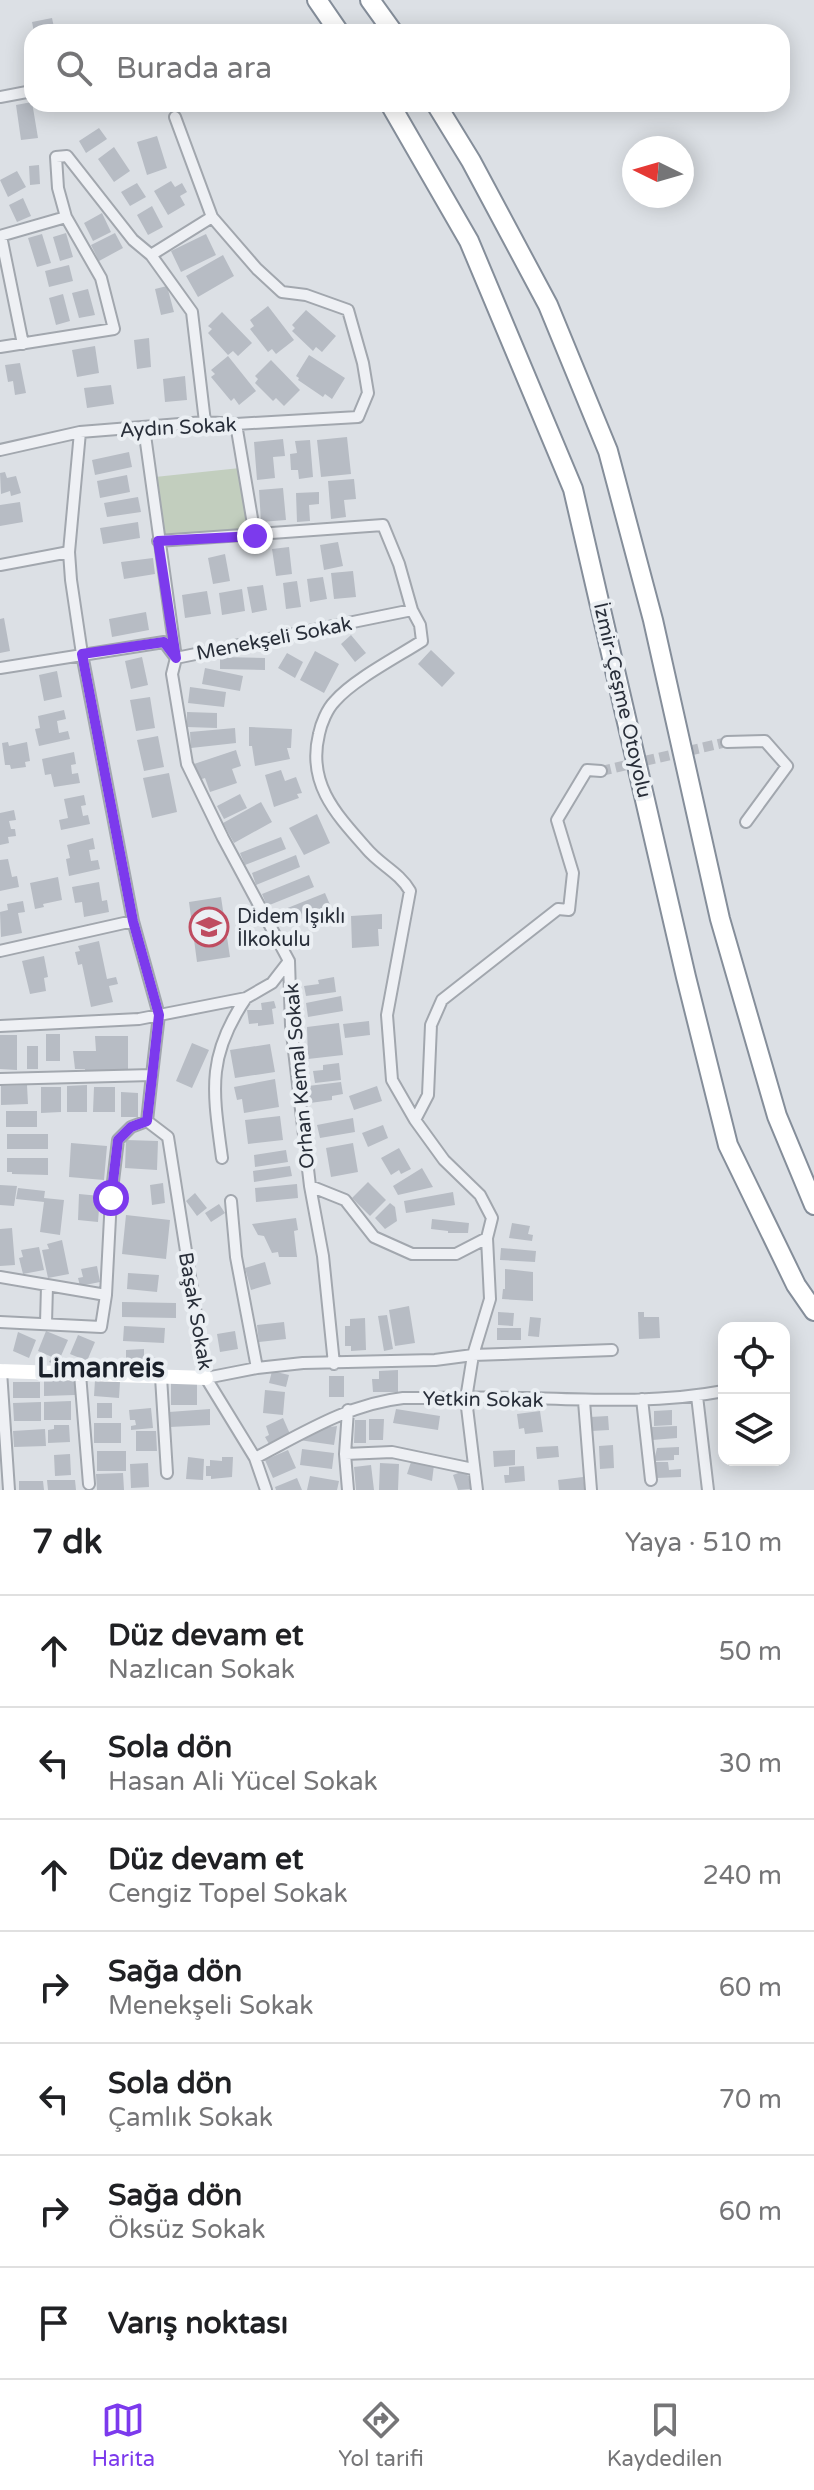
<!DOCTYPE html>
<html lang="tr">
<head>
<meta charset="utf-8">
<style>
	:root { --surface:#fff; --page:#f6f6f6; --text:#202124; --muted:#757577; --line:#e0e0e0; --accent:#7c3aed }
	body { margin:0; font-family:"Varela Round",sans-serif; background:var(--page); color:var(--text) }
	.controls { position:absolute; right:24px; bottom:24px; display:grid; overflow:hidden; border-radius:16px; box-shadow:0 4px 20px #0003 }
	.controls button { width:72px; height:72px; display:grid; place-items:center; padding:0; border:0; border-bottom:2px solid var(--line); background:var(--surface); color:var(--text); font:40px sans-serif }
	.compass { position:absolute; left:622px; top:136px; width:72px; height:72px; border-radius:50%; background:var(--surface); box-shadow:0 4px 20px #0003; rotate:275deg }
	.stop { position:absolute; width:24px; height:24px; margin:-18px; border:6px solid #7c3aed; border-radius:50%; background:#fff }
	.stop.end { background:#7c3aed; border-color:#fff; box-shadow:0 2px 8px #0008 }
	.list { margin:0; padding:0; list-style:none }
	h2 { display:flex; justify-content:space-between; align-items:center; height:104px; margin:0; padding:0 32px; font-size:34px }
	h2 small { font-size:26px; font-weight:400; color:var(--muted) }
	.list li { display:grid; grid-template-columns:52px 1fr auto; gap:24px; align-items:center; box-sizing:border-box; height:112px; padding:0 32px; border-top:2px solid var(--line) }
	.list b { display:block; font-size:30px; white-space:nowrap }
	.list p { margin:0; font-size:26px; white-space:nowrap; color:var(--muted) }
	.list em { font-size:26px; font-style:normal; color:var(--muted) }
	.icon { flex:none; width:44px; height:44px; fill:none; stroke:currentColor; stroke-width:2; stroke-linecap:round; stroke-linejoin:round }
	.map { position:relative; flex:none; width:814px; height:1490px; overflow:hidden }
	.search { position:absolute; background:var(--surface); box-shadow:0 4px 20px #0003; left:24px; right:24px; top:24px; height:88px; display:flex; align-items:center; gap:20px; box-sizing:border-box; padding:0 28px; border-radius:24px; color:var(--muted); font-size:30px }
	.sheet { height:888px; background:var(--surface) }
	nav { display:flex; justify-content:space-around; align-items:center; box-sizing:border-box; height:112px; border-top:2px solid var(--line); background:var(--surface); font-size:22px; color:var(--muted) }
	nav a { display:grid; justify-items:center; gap:4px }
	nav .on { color:var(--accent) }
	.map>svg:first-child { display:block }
	.green { fill:#c2cebe }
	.building { fill:#b7bcc4 }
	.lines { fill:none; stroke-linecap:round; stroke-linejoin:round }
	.street-tunnel { stroke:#b8bcc3; stroke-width:10; stroke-dasharray:10 5; stroke-linecap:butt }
	.street-casing { stroke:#a2a7ae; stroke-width:14 }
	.highway-casing { stroke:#858e9a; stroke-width:22 }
	.street { stroke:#eef0f4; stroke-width:10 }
	.secondary { stroke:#fff; stroke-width:14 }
	.highway { stroke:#fff; stroke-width:18 }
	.route { stroke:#7c3aed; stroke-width:10 }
	.labels { text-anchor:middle; stroke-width:8; stroke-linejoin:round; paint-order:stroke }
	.street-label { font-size:20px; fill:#282e39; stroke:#ebeff3 }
	.poi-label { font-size:20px; fill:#282e39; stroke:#ebeff3; text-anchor:start }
	.district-label { font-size:28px; font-weight:bold; fill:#1a202a; stroke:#ebeff3 }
</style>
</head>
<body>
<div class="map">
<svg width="814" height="1490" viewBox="0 0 814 1490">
	<rect width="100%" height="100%" fill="#dce0e5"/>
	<path class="green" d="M240,468L250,528L164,537L155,477Z"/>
	<path class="building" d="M52,18L55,32H34L32,22Z
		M32,102L38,138L21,140L16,105Z
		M99,128L107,139L86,153L79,141Z
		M157,136L167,168L147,175L137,142Z
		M114,147L130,171L114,182L98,159Z
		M39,165L40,184L30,185L29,166Z
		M17,171L26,187L8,197L0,180Z
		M171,181L175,187L182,183L187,192L180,196L185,205L168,215L154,191Z
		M137,183L146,197L130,206L121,192Z
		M23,198L31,216L17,222L9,205Z
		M152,206L163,227L148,235L137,215Z
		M102,213L111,232L93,241L84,223Z
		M66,233L73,257L60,261L53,237Z
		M115,233L123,248L99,261L91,245Z
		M42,234L51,263L37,267L28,238Z
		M206,234L216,255L181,272L171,251Z
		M223,255L234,276L198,297L186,276Z
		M69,265L73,281L49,287L45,271Z
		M167,286L174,312L161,315L155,289Z
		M88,289L95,315L79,318L72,293Z
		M63,294L70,321L56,325L49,298Z
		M268,306L294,340L276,354L272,349L268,352L250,329L254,326L250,320Z
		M306,310L336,336L322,352L316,347L313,351L292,331L295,328L292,325Z
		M222,312L252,343L238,356L233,351L228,355L208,333L212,329L208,326Z
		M149,338L151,367L137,369L134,340Z
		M95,346L99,373L77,377L72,350Z
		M309,355L345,378L332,399L325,394L323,397L298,380L299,378L296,376Z
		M228,356L256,391L239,405L234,398L231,401L211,377L215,374L211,370Z
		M271,360L300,390L284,406L276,398L273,401L255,383L258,379L255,376Z
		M20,363L26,393L15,395L13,381L8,382L5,365Z
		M185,376L187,400L165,402L163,379Z
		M111,385L114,404L87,408L84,388Z
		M347,437L351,474L321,477L317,440Z
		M283,439L285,456L273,457L275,478L257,480L254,442Z
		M310,440L313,477L299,479L298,470H291L290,454L297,453L295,441Z
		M129,452L132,467L95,475L92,460Z
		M5,472L7,478L16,476L21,493L11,496L10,491L1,494L0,473Z
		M127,475L130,492L100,498L97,481Z
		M354,479L356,499L344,500L346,517L331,519L328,481Z
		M283,488L286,520L261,522L259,490Z
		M319,492V504L309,505L310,521L297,522L296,493Z
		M138,497L141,512L107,517L104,503Z
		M20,502L23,522L0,526V505Z
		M138,522L140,538L103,544L100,528Z
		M338,542L343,566L324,570L320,545Z
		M289,547L292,574L276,576L272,549Z
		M225,554L230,581L213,584L208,558Z
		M153,558L155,574L124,579L121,562Z
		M353,571L356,597L334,599L331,573Z
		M323,577L327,599L310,602L307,579Z
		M297,581L301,607L286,609L283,583Z
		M263,585L267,610L252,613L247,587Z
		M242,589L245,611L222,615L219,593Z
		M207,591L211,614L185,618L182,595Z
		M146,612L149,630L112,637L109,619Z
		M4,618L10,651L0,653V619Z
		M351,635L366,653L355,662L341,644Z
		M431,650L455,673L442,687L418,664Z
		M315,651L339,664L324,693L300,680Z
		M287,653L303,662L295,678L278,668Z
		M142,657L148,685L131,689L125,661Z
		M220,657L265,658V670L220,669Z
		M205,668L243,676L240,691L202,684Z
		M57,671L62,697L44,701L39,675Z
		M190,687L226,692L224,707L188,703Z
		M150,697L155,728L136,731L130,700Z
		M64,710L66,719L57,721L59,733L68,731L70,739L39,746L35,729L40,728L38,716Z
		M187,712L217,713V728L187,727Z
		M249,727L292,729L291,748H287L290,759L255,766L252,746H249Z
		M235,728L236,743L191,748L190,732Z
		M158,736L164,767L144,771L137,740Z
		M8,742L9,746L27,742L30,761L25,762L26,767L11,769L10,765H5L2,743Z
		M236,750L241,766L232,769L237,783L210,792L205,778L199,780L194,764Z
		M74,752L76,764L71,765L72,774L78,773L80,783L54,787L51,774L45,775L42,759Z
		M281,770L285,781L296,777L302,793L297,794L299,798L274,807L265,775Z
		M169,773L177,812L152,818L143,778Z
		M240,794L247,808L224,819L217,806Z
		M84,795L86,805L81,806L83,816L88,815L90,824L61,830L59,820L68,818L64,799Z
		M261,802L272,822L234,843L223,823Z
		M14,810L16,820L9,821L11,829H15L16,836L8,837L9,843L0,845V813Z
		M317,814L330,843L304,855L289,828Z
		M281,837L286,849L245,865L240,853Z
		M93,838L95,849L89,850L91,861L98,860L100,869L69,876L66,859L70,858L67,845Z
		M296,855L300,867L256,885L252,873Z
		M8,859L12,877L17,876L19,887L0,891V860Z
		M309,875L314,887L267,906L262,894Z
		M58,877L62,900L43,904L44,907L35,909L30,883Z
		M99,882L102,901L107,900L109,912L84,917L82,902L75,903L72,887Z
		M325,893L331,907L291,923L285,909Z
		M221,897L230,957L197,962L189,902Z
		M23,901L25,912L18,913L22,933L1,937L0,912L8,910L7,904Z
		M382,914V929H378L379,946L352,948L351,916Z
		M99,941L107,979L116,977L118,984L109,986L113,1002L91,1007L82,964L78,965L75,952L80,951L78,946Z
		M44,956L48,977L44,978L46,991L30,994L22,961Z
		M334,977L336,992L306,996L304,986L319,984L318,980Z
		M341,996L343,1011L308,1017L306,1003Z
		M274,1001L276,1008L272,1009L274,1024L258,1026V1023L249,1024L247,1010H262L261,1003Z
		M369,1021L370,1035L345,1038L343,1024Z
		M339,1023L343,1055L308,1059L307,1027Z
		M46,1034H60V1061H46Z
		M0,1035H17V1070L0,1069Z
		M95,1036H128V1069L85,1072V1069H75L73,1051H96Z
		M192,1043L209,1050L192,1088L176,1081Z
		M270,1044L275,1072L235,1078L230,1050Z
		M27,1046H38V1069H27Z
		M339,1063L341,1080L315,1083L313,1071L323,1070V1065Z
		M275,1079L279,1107L244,1113L242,1099L237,1100L234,1087Z
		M341,1082L343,1094L332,1096V1100L310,1103L308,1086Z
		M27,1085L28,1104L1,1105V1086Z
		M87,1085V1112H67V1086Z
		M377,1086L382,1101L354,1110L349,1096Z
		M41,1087H61V1112L41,1113Z
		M94,1087H115V1112H93Z
		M121,1092L138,1093V1117H121Z
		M6,1111H37V1127H6Z
		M280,1116L283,1140L248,1144L245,1120Z
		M353,1118L355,1132L320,1138L317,1125Z
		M383,1125L388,1138L368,1147L362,1133Z
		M7,1134H48V1149H7Z
		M126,1140L158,1141L157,1170L125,1168Z
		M71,1143L107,1146L104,1180L69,1177Z
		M353,1143L358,1172L331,1177L326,1148Z
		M399,1148L411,1169L401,1174L399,1170L391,1175L381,1158Z
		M286,1150L288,1162L255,1167L254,1155Z
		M7,1158H48V1175L12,1174V1172H7Z
		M290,1166L292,1176L254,1182L253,1171Z
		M422,1168L433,1187L398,1195L393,1186Z
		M368,1182L386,1200L370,1216L352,1198Z
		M163,1183L165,1203L152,1205L150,1185Z
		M297,1184L298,1198L256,1202L255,1188Z
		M0,1185L17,1186L14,1206L0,1205Z
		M18,1188L45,1191L44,1198L64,1200L60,1235L40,1232L44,1202L16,1199Z
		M453,1192L455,1205L406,1213L404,1201Z
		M195,1193L207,1208L197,1216L186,1201Z
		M79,1194L100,1196L98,1222L78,1220Z
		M390,1203L395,1207L397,1221L385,1229L375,1218Z
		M219,1204L225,1213L211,1222L205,1213Z
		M126,1215L170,1220L166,1259L122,1254Z
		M296,1218L298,1230L294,1231L297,1257H279L278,1252L272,1253L264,1236L258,1235L252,1224Z
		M432,1219L469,1223L468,1233H448V1231L431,1229Z
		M512,1223L530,1226L528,1234L533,1235L532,1241L509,1238Z
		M12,1228L15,1265L0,1266V1229Z
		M62,1240L69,1274L48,1278L42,1250L49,1249L47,1244Z
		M39,1247L44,1270L23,1274L19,1258L23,1257L21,1250Z
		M501,1248L536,1251L535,1262L500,1260Z
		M265,1262L271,1284L251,1290L245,1268Z
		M97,1266L100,1282L80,1286L78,1278L83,1277L81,1269Z
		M505,1269L533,1272V1301L502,1299L503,1289H505Z
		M128,1273L159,1275L157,1292L127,1289Z
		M122,1302L176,1303V1318L122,1317Z
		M409,1306L415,1343L395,1346L389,1310Z
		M498,1312L514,1313L513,1326L498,1325Z
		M638,1312H644V1317H659L660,1338L639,1339Z
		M387,1315L393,1349L384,1351L378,1316Z
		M530,1317L541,1318L539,1337L528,1336Z
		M365,1318L366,1350L351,1351V1346H345V1326H350V1319Z
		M284,1322L286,1339L259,1342L257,1325Z
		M124,1326L165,1328L164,1343L123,1341Z
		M497,1328H521V1340H497Z
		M46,1331L68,1340L57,1365L49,1362L52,1357L38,1351Z
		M235,1331L238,1349L220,1352L217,1334Z
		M18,1332L36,1340L29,1358L13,1351Z
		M78,1335L95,1342L87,1361L70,1354Z
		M144,1349V1371H126V1350Z
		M149,1357L163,1359L162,1373L147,1371Z
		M398,1370V1392H373L372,1379H379V1371Z
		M272,1371L289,1375L286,1387L269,1383Z
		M329,1376H344V1397H329Z
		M75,1379V1395L44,1396V1380Z
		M95,1380L120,1382L119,1398L94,1396Z
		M13,1382H40V1398H13Z
		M171,1383H197V1405H171Z
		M265,1390L285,1392L283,1415L263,1413Z
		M71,1401V1420H44V1402Z
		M41,1402V1421H14L13,1403Z
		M97,1403H112V1418H97Z
		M151,1408L153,1428L131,1430V1426L136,1425L135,1420H130L129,1410Z
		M210,1409V1425L170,1427L169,1412Z
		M396,1409L440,1416L438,1430L393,1423Z
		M672,1410V1425L654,1426V1411Z
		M540,1411L543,1432L525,1434L524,1428L519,1429L517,1414Z
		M608,1416L609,1430L591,1431L590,1417Z
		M283,1418L290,1434L269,1444L265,1437L269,1435L266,1426Z
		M369,1419H384L383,1440H369Z
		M355,1420H366V1443H354Z
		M94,1423H121V1443H94Z
		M54,1425H69L70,1442L48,1443V1430L54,1429Z
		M337,1426L334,1445L299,1440L323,1428Z
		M677,1426V1438L652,1440V1427Z
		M45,1429L46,1446L14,1447L13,1431Z
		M136,1431H156L157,1451H136Z
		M613,1445L614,1468L600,1469L599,1446Z
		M558,1446L559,1457L537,1459L536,1447Z
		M679,1447V1455H674V1460L654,1461L657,1448Z
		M302,1449L334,1453L332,1469L300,1465Z
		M288,1450L296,1468L273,1478L265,1460Z
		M515,1450V1465L494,1467L493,1451Z
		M97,1451H126V1471H97Z
		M70,1454L71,1475L55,1476L54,1455Z
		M188,1457L204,1459L203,1480L186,1479Z
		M222,1457H233L232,1477L211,1479V1476H206V1466H210V1460L222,1461Z
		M412,1459L434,1465L432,1481L407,1474Z
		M656,1462H668L669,1470L681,1469V1477L656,1478Z
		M148,1463L149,1487L131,1488L130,1464Z
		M380,1463L399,1464L398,1490H379Z
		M371,1465L374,1490H356L354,1467Z
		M524,1466L525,1481L505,1483L504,1475H509V1467Z
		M466,1470L472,1489L458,1490L453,1475Z
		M123,1473L124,1490H97L96,1474Z
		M310,1476L339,1481L337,1490H307Z
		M583,1477L585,1490H559L558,1480Z
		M297,1478L302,1490H276L275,1487Z
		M47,1480H75L76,1490H48Z
		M19,1481H43L44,1490H19Z"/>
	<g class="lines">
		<path class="street-tunnel" d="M601,771L727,742"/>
		<g class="street-casing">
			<path id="street" d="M0,97L32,91
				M0,236L66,217
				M1,236L23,344
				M151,255L192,312L205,422
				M0,347L114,329L101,278L66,217L58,188L56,157L67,156L133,240L151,255L212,217
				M236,424L255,536
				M144,428L176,658L172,674L187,764L223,838L289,961L291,1025L310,1186L345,1200L374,1237L412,1254H456L487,1238
				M80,432L69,552L71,580L82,654L133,921L159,1015L152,1075
				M0,450L80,432L205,422L236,424L358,417L368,393L363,363L348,310L306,295L282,292L257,269L212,217L175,117
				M158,541L383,525L399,564L412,610L420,625L422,641C397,657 353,680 335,701C327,709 321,724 319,734C307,783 335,813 366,848C380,865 399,872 410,891L387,1015L392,1080L415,1120L444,1160L480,1195L492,1218L487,1238L490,1299L473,1355L466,1399L477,1490
				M0,565L69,552
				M0,668L164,642L176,658L412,610
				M727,742L765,741L787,766L746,822
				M0,951L133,921
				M0,1026L139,1019L246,998L272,983L289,961
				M0,1079L152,1075L147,1121
				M415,1120L428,1095L431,1025L442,1000L558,909L569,910L573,873L557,820L587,770L601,771
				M222,1158C213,1091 206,1057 246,998
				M310,1186L323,1256L334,1364
				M231,1201L236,1257L257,1368
				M0,1277L106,1295
				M0,1322L101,1327L106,1295L111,1198L118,1140L131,1127L147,1121L168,1137L206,1378L255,1458L266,1490
				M46,1323L47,1286
				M1,1371L9,1490
				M80,1374L89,1484
				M161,1377L167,1473
				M206,1378L257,1368L303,1363L435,1360L473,1355L612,1350
				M697,1396L708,1490
				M642,1399L651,1480
				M584,1401L591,1490
				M348,1410L345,1454L348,1490
				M345,1454L392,1452L473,1469
				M255,1458C303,1433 349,1404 403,1398C447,1398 490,1397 533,1398C597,1400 661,1403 724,1391"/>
		</g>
		<g class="highway-casing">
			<path id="highway" d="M317,0L339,32
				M370,0L393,32
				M390,104L469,241L573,489L686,977L728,1145L796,1285L814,1311
				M436,104L471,161L548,305L608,451L653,620L720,919L777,1116L814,1205"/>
		</g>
		<use href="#street" class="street"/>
		<path class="secondary" d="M0,1371L206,1378"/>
		<use href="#highway" class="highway"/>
	</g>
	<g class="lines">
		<path class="route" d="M111,1198L118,1140L131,1127L147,1121L159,1015L133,921L82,654L164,642L176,658L158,541L255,536"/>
	</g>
	<defs>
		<g id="school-ring" transform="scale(2)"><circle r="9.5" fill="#ebeff3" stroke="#bf4c60" stroke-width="1.5"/><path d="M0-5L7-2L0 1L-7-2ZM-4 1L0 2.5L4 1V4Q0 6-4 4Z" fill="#bf4c60"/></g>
	</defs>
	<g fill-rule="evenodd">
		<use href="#school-ring" x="209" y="927"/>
	</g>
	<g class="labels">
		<g class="street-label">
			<text transform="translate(178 427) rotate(-3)" y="7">Aydın Sokak</text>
			<text transform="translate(274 638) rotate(-11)" y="7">Menekşeli Sokak</text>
			<text transform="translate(623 700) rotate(77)" y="7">İzmir-Çeşme Otoyolu</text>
			<text transform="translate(299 1076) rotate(-95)" y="7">Orhan Kemal Sokak</text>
			<text transform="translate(196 1311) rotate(80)" y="7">Başak Sokak</text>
			<text transform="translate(483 1399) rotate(1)" y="7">Yetkin Sokak</text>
		</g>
		<g class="poi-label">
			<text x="237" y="923">Didem Işıklı<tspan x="237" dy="23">İlkokulu</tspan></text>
		</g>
		<g class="district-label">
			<text x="101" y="1377">Limanreis</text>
		</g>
	</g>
</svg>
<div class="controls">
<button><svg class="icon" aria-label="locate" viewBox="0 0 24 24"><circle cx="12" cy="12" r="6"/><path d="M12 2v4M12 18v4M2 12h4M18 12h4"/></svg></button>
<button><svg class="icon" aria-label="layers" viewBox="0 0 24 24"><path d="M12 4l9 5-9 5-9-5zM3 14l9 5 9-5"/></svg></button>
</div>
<svg class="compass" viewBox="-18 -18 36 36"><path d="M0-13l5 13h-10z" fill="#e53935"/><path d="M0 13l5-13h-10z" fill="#757577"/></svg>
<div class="stop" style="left:111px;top:1198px"></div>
<div class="stop end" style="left:255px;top:536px"></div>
<div class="search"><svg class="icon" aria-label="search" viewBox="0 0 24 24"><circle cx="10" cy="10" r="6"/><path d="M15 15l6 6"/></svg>Burada ara</div>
</div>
<section class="sheet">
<h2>7 dk<small>Yaya · 510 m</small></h2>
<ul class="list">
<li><svg class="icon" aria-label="ahead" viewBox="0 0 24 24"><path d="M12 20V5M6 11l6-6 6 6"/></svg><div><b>Düz devam et</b><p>Nazlıcan Sokak</p></div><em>50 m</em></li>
<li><svg class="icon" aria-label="left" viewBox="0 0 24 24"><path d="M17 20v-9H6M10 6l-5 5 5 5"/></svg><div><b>Sola dön</b><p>Hasan Ali Yücel Sokak</p></div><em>30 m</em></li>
<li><svg class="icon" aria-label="ahead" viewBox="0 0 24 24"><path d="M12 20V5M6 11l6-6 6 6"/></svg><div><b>Düz devam et</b><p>Cengiz Topel Sokak</p></div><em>240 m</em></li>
<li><svg class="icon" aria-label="right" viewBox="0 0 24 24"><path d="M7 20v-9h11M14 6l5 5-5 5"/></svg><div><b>Sağa dön</b><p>Menekşeli Sokak</p></div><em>60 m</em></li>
<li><svg class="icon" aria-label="left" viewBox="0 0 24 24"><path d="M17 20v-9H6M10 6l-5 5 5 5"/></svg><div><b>Sola dön</b><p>Çamlık Sokak</p></div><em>70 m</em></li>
<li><svg class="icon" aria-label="right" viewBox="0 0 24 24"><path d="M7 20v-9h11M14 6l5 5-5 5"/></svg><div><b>Sağa dön</b><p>Öksüz Sokak</p></div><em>60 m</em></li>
<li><svg class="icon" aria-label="arrive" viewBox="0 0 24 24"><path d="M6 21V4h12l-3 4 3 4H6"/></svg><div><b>Varış noktası</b></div></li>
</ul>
</section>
<nav>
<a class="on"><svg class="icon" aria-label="map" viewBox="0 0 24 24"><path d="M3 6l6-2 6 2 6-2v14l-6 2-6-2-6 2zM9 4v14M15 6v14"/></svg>Harita</a>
<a><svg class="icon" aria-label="directions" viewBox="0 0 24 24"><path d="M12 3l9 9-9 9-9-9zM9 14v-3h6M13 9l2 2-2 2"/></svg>Yol tarifi</a>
<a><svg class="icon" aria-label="saved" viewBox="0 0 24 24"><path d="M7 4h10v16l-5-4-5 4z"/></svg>Kaydedilen</a>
</nav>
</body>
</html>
